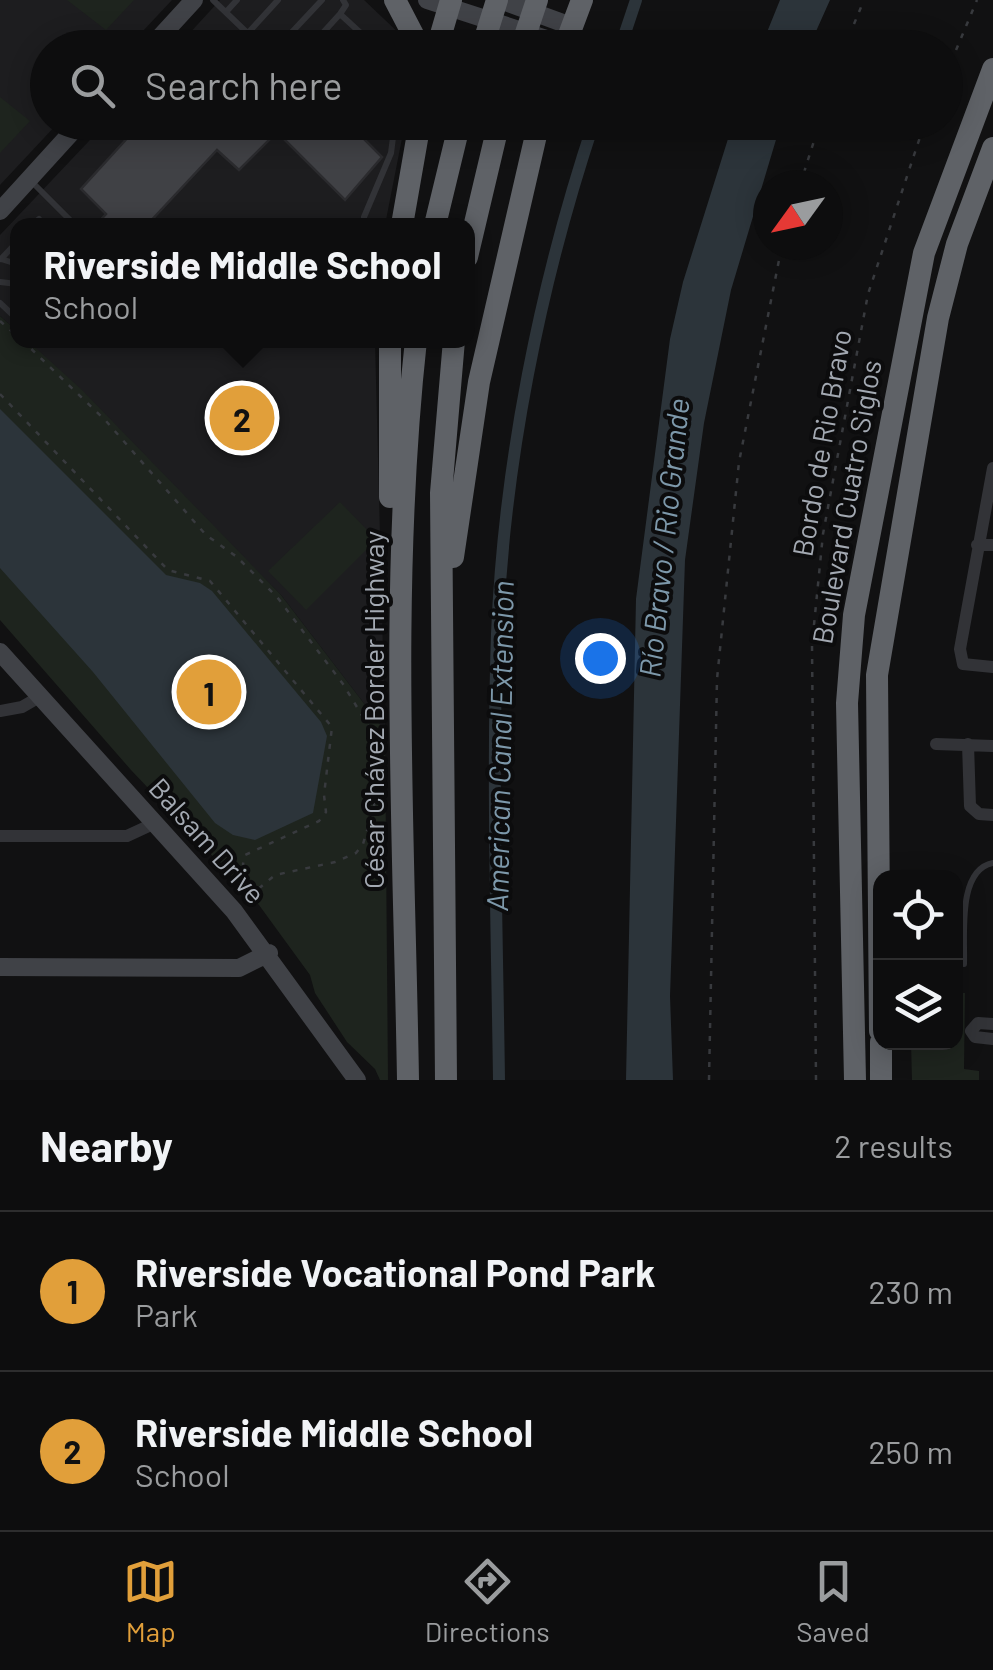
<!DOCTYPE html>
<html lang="en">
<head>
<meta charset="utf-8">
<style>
	:root { --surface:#0d0d0e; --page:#161617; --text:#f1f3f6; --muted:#9a9c9e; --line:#2d2d2e; --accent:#e19f3a }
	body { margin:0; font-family:Barlow,sans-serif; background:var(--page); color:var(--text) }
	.controls { position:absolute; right:30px; bottom:30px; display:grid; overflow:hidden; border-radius:20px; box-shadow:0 5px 25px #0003 }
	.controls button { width:90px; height:90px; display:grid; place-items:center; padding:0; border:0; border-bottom:2px solid var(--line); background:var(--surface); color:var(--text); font:50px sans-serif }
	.compass { position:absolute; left:753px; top:170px; width:90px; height:90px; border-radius:50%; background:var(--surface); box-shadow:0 5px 25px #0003; rotate:237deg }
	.you { position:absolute; left:600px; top:658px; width:35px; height:35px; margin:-25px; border:8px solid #fff; border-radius:50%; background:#1a73e8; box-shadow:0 0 0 15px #1a73e833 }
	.badge { display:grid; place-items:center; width:65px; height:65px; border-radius:50%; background:var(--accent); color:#111; font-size:32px; font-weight:700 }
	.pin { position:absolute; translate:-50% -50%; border:5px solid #fff; box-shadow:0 2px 10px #0006 }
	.popup { position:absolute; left:10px; top:218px; width:465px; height:130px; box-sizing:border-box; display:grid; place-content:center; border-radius:20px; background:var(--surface); filter:drop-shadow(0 2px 8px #0005); font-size:32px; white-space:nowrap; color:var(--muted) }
	.popup b { font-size:38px; color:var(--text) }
	.popup::after { content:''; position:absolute; left:50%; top:100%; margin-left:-20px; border:20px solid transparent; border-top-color:var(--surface) }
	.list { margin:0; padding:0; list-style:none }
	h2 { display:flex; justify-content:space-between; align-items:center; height:130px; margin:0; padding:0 40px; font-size:42px }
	h2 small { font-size:32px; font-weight:400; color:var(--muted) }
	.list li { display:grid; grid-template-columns:65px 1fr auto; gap:30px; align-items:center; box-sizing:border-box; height:160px; padding:0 40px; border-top:2px solid var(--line) }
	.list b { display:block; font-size:38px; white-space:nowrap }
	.list p { margin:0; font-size:32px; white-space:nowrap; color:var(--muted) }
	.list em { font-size:32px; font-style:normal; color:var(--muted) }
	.icon { flex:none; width:55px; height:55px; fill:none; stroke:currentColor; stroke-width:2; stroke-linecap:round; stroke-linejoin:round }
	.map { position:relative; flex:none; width:993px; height:1080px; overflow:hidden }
	.search { position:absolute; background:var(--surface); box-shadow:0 5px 25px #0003; left:30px; right:30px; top:30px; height:110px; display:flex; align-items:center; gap:25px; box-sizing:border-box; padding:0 35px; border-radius:55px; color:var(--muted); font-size:38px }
	.sheet { height:450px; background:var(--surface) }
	nav { display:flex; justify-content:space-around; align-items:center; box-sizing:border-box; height:140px; border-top:2px solid var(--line); background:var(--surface); font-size:28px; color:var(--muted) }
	nav a { display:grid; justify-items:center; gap:5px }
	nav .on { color:var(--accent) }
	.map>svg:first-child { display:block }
	.built { fill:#1d1d1f }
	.green { fill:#1e241e }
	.water { fill:#2c343a }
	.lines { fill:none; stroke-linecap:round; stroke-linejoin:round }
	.canal { stroke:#2c343a; stroke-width:12 }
	.building { fill:#404145; stroke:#2b2b2e; stroke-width:2.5 }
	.path { stroke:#383a3e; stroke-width:2.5; stroke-dasharray:5 8; stroke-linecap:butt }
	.lane { stroke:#323337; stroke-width:6 }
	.street { stroke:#323337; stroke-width:12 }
	.secondary { stroke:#404247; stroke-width:18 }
	.highway { stroke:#5f6267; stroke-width:22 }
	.highway-bridge { stroke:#5f6267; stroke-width:22 }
	.labels { text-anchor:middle; stroke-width:8; stroke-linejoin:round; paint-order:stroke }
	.street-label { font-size:28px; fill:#a3a9b2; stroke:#0c0c0d }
	.water-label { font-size:30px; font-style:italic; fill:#7d98aa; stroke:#0c0c0d }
</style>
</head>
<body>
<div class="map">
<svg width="993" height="1080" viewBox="0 0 993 1080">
	<rect width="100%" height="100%" fill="#111112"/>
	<path class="built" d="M0,0H172L128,47L48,48V122L58,123L0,185Z
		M220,0H364L403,37L404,47L176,48Z
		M106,123H405L385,225H17V331L0,316V235Z
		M28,341H375L385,731L281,595Z"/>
	<path class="green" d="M67,0H134L106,30Z
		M0,97L30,121L0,153Z
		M0,316L17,331V340L28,341L82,390L281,595L385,731L388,1080H380L375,1069L347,1042L315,993L310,975L259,905L131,770L0,620Z
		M340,502L373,536L374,542L306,610L268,571Z
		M956,993H965L964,1069L979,1071V1080H912L911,1043L956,1042Z"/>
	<path class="water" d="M780,0H830L809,47H761Z
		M733,123H781L731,290L704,423L685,560L670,996L673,1080H626L636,599L670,339L683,282Z
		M0,409L166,575L200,583L212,591L321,722L327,736L313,813L255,840L233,835L215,823L93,672L0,568Z"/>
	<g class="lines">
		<path class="canal" d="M620,48L636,0
			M499,1080C497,931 492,782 497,634C504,463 540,284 594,122"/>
	</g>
	<path class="building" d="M142,122H378L363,138L382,157L345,200L277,132L239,170L217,150L146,226H95L106,214L81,189Z"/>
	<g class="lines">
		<path class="path" d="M844,48L864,0
			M946,74L977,0
			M800,185L820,122
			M0,321L17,336
			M22,340L106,421L206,535L237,557L277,597L343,684L372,732L377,759L374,807L363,844L356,853L335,862L275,875L245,900
			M0,394L168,570L210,581L332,727L324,795L326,812L319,821L245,855L243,864L254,893
			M709,1080L717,679L739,462L782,245
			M816,1080L812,645L823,534L868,294L925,122"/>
		<path class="lane" d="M213,0L263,48
			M226,12L237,0
			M340,14L346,5L343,0
			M248,33L278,0
			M277,48L322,0
			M309,48L340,14L377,48
			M31,181L75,225
			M364,217L391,153L395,122
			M32,225L39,219
			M1,259L17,242
			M1,259L17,264
			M0,282L17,284
			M0,303L17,319
			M964,964C965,935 957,870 993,863"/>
		<path class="street" d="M993,468L960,649L963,664L993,667
			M977,545H993
			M0,711L22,707L41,696
			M936,744L993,746
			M968,744L970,806L979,814L993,815
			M0,836H127L155,823
			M993,1024L978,1023L971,1031L975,1037L993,1039"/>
		<path class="secondary" d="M427,0L565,45
			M500,0L571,26
			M150,48L194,0
			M0,211L81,122
			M0,652L234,911L357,1080
			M0,967L239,968L269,953"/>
		<path class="highway" d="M395,0L420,48
			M437,48L451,0
			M564,48L582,0
			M402,225L420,122
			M435,225L460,122
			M467,257L499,122
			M390,497V340
			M453,557L479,382L539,122
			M880,1031L877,675L938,318L957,244L993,148
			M881,1042V1080
			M408,1080C404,834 389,586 416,340
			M446,1080L441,493L454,340
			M855,1080L847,703L854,615L924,253L993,69"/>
		<path class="highway-bridge" d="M482,48L497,0
			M521,48L537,0"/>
	</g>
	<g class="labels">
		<g class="street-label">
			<text transform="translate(822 443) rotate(-80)" y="10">Bordo de Rio Bravo</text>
			<text transform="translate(847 502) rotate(-80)" y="10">Boulevard Cuatro Siglos</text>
			<text transform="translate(374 710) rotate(-90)" y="10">César Chávez Border Highway</text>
			<text transform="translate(207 841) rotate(48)" y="10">Balsam Drive</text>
		</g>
		<g class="water-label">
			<text transform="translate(665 538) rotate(-84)" y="10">Río Bravo / Rio Grande</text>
			<text transform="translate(501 746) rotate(-89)" y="10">American Canal Extension</text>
		</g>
	</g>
</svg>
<div class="controls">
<button><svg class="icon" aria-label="locate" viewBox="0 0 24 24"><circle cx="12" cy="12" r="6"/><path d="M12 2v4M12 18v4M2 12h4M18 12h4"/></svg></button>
<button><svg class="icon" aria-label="layers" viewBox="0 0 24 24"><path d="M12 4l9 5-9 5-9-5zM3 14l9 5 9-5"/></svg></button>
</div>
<svg class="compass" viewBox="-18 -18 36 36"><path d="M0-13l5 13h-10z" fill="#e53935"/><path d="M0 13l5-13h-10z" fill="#9a9c9e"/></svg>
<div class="you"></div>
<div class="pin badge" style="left:209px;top:692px">1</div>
<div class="pin badge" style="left:242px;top:418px">2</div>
<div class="popup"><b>Riverside Middle School</b>School</div>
<div class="search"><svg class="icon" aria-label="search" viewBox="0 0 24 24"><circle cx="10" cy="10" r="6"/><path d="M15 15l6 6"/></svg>Search here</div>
</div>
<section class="sheet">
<h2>Nearby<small>2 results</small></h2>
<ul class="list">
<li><span class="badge">1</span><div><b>Riverside Vocational Pond Park</b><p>Park</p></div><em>230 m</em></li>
<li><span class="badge">2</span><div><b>Riverside Middle School</b><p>School</p></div><em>250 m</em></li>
</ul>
</section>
<nav>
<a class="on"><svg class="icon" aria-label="map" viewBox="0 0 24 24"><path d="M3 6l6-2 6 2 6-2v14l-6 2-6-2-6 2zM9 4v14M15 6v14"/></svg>Map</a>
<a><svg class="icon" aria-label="directions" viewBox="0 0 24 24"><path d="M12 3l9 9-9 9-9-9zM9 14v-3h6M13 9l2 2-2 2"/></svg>Directions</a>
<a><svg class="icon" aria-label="saved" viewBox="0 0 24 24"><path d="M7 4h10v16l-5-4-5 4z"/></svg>Saved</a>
</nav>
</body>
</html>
